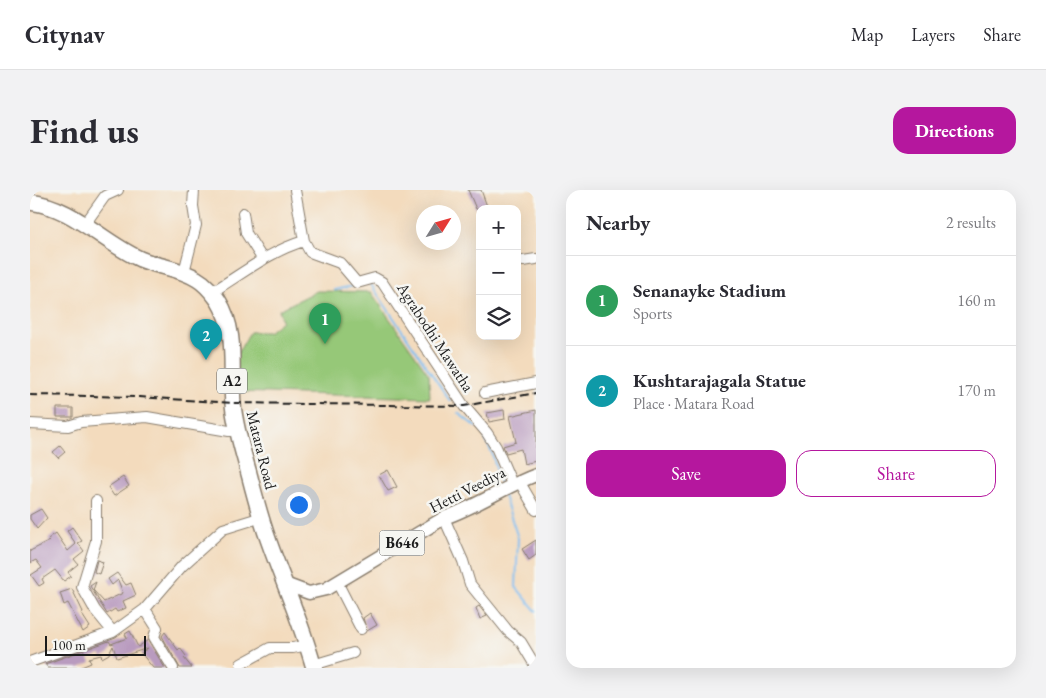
<!DOCTYPE html>
<html lang="en">
<head>
<meta charset="utf-8">
<style>
	:root { --surface:#fff; --page:#f2f2f3; --text:#2b2b33; --muted:#7c7c81; --line:#e1e1e2; --accent:#b5179e }
	body { margin:0; font-family:"EB Garamond",serif; background:var(--page); color:var(--text) }
	.controls { position:absolute; right:15px; top:15px; display:grid; overflow:hidden; border-radius:10px; box-shadow:0 5px 20px #0002 }
	.controls button { width:45px; height:45px; display:grid; place-items:center; padding:0; border:0; border-bottom:1px solid var(--line); background:var(--surface); color:var(--text); font:25px sans-serif }
	.compass { position:absolute; left:386px; top:15px; width:45px; height:45px; border-radius:50%; background:var(--surface); box-shadow:0 5px 20px #0002; rotate:53deg }
	.scale { position:absolute; left:15px; bottom:12px; width:101px; box-sizing:border-box; padding-left:5px; border:2px solid #1c1c1c; border-top:0; font-size:14px; line-height:18px; white-space:nowrap; color:#1c1c1c; -webkit-text-stroke:4px #f6f6f2; paint-order:stroke }
	.you { position:absolute; left:268px; top:314px; width:18px; height:18px; margin:-12px; border:4px solid #fff; border-radius:50%; background:#1a73e8; box-shadow:0 0 0 8px #1a73e833 }
	.badge { display:grid; place-items:center; width:32px; height:32px; border-radius:50%; background:var(--accent); color:#fff; font-size:16px; font-weight:700 }
	.pin { position:absolute; translate:-50% -41px; filter:drop-shadow(0 1px 2px #0008) }
	.pin::after { content:''; position:absolute; top:26px; width:18px; height:15px; background:inherit; clip-path:polygon(0 0,100% 0,50% 100%) }
	.list { margin:0; padding:0; list-style:none }
	h2 { display:flex; justify-content:space-between; align-items:center; height:65px; margin:0; padding:0 20px; font-size:21px }
	h2 small { font-size:16px; font-weight:400; color:var(--muted) }
	.list li { display:grid; grid-template-columns:32px 1fr auto; gap:15px; align-items:center; box-sizing:border-box; height:90px; padding:0 20px; border-top:1px solid var(--line) }
	.list b { display:block; font-size:19px; white-space:nowrap }
	.list p { margin:0; font-size:16px; white-space:nowrap; color:var(--muted) }
	.list em { font-size:16px; font-style:normal; color:var(--muted) }
	.actions { display:flex; gap:10px; padding:15px 20px }
	.actions a { flex:1; padding:11px 0; border:1px solid var(--accent); border-radius:15px; text-align:center; font-size:18px; color:var(--accent) }
	.actions .main { background:var(--accent); color:#fff }
	.icon { flex:none; width:28px; height:28px; fill:none; stroke:currentColor; stroke-width:2; stroke-linecap:round; stroke-linejoin:round }
	.map { position:relative; flex:none; width:506px; height:478px; overflow:hidden; border-radius:15px }
	header { display:flex; align-items:center; gap:30px; box-sizing:border-box; height:70px; padding:0 25px; background:var(--surface); border-bottom:1px solid var(--line) }
	header strong { font-size:24px }
	nav { display:flex; gap:28px; margin-inline-start:auto; font-size:18px }
	.intro { display:flex; align-items:center; justify-content:space-between; box-sizing:border-box; height:120px; padding:0 30px }
	h1 { margin:0; font-size:35px }
	.button { padding:12px 22px; border-radius:15px; background:var(--accent); color:#fff; font-size:18px; font-weight:700 }
	main { display:flex; gap:30px; padding:0 30px }
	aside { flex:1; background:var(--surface); border-radius:15px; box-shadow:0 5px 20px #0002 }
	.map>svg:first-child { display:block }
	.green { fill:#96c878; stroke:#59724a }
	.lines { fill:none; stroke-linecap:round; stroke-linejoin:round }
	.stream { stroke:#7cbef2; stroke-width:2 }
	.building { fill:#b99bbf }
	.minor-casing { stroke:#887c6c; stroke-width:12 }
	.major-casing { stroke:#887c6c; stroke-width:15 }
	.highway-casing { stroke:#887c6c; stroke-width:18 }
	.minor { stroke:#fff; stroke-width:10 }
	.major { stroke:#fff; stroke-width:12 }
	.highway { stroke:#fff; stroke-width:15 }
	.rail { stroke:#1c1c1c; stroke-width:2; stroke-dasharray:8 4; stroke-linecap:butt }
	.labels { text-anchor:middle; stroke-width:5; stroke-linejoin:round; paint-order:stroke }
	.shield { fill:#f6f6f2; stroke:#5d5d5c; stroke-width:1 }
	.shield-label { font-size:15px; font-weight:bold; fill:#1c1c1c }
	.street-label { font-size:16px; fill:#1c1c1c; stroke:#f6f6f2 }
</style>
</head>
<body>
<header>
<strong>Citynav</strong>
<nav><a>Map</a><a>Layers</a><a>Share</a></nav>
</header>
<div class="intro"><h1>Find us</h1><a class="button">Directions</a></div>
<main>
<div class="map">
<svg width="506" height="478" viewBox="0 0 506 478">
	<rect width="100%" height="100%" fill="#f6f6f2"/>
	<filter id="ink" filterUnits="userSpaceOnUse"><feTurbulence type="fractalNoise" baseFrequency=".02" numOctaves="2"/><feDisplacementMap in="SourceGraphic" scale="10" xChannelSelector="R" yChannelSelector="G"/><feConvolveMatrix kernelMatrix="1 2 1 2 8 2 1 2 1" color-interpolation-filters="sRGB"/></filter>
	<filter id="wash" filterUnits="userSpaceOnUse"><feTurbulence type="fractalNoise" baseFrequency=".0096" numOctaves="4" result="noise"/><feDisplacementMap in="SourceGraphic" scale="20" xChannelSelector="R" yChannelSelector="G"/><feGaussianBlur stdDeviation="1.12" result="paint"/><feColorMatrix in="noise" values="0 0 0 0 0 0 0 0 0 0 0 0 0 0 0 0 0 1.4 0 .05"/><feComposite in="paint" operator="in"/></filter>
	<g filter="url(#wash)">
		<rect width="100%" height="100%" fill="#f3dbbd"/>
		<path class="green" d="M287,101L341,102L399,185L400,208L208,202L206,166L220,142H238L252,131L249,120Z"/>
		<g class="lines">
			<path class="stream" d="M340,93L420,211
				M304,100L323,96
				M428,223L446,237
				M455,248L462,263L470,293
				M474,306L488,348L486,397L506,421"/>
		</g>
		<g id="blocks">
			<path class="building" d="M438,0H451L458,19H446Z
				M27,218H43V227H27Z
				M474,220L475,229L459,232L457,223Z
				M506,220V271L494,274L491,259L476,263L473,256L486,252L480,226Z
				M30,256L35,262L28,268L23,262Z
				M358,280L367,297L358,301L349,285Z
				M93,287L99,296L84,306L78,297Z
				M11,319L17,328L7,339L0,329V325Z
				M42,337L52,351L48,353L54,361L44,369L48,374L38,382L41,386L34,391L25,380L12,389L14,393L9,396L1,385L12,378L6,370L0,373V361L20,351L18,349L26,343L38,361L46,354L37,341Z
				M506,350V365L499,370L492,359Z
				M67,370L73,372L69,384L64,382Z
				M87,383L96,395L101,393L106,405L93,411L96,418L87,422L85,419L77,424L60,396L66,392L63,400L74,412L93,403L88,390L82,395L78,389Z
				M42,399L53,422L51,423L60,437L53,442L38,413L34,415L30,403Z
				M449,416L457,426L450,429L446,418Z
				M340,423L347,435L337,441L333,428Z
				M100,441L108,457L118,450L135,478H123L111,463L118,458L87,468L83,456L79,464L72,468L71,465L59,468L61,473L49,478H18L15,474L79,451L81,454L97,448L95,444Z
				M135,442L148,460L150,458L156,466L154,468L162,478H150L132,446Z"/>
		</g>
	</g>
	<g filter="url(#ink)">
		<use href="#blocks" fill-opacity="0" stroke="#887c6c" stroke-width="1"/>
		<g class="lines">
			<g class="minor-casing">
				<path id="minor" d="M265,0L274,51L280,62L310,73L327,93L345,88L352,92L434,216L457,243L466,257L482,294
					M213,23L216,43L233,70
					M55,34L75,6L88,0
					M493,71L506,69
					M154,82L166,35L163,16L164,0
					M182,102C212,84 240,61 274,51
					M455,203L506,193
					M0,234L38,236L51,232L117,227L199,241H208
					M489,291L506,320
					M66,311V351L52,397L65,420L83,442
					M414,328L433,371L440,394L478,441L491,452L506,477
					M307,392L331,439
					M115,419L127,438L124,447L143,478
					M0,472L83,442L115,419L152,376L193,339L232,327
					M211,474L240,458H263L277,455
					M283,475L323,463"/>
			</g>
			<g class="major-casing">
				<path id="major" d="M255,394L279,403L296,399L414,328C446,317 474,297 506,285"/>
			</g>
			<g class="highway-casing">
				<path id="highway" d="M0,12C43,17 71,51 110,69C128,77 150,78 167,89C176,94 182,102 188,110C208,142 200,178 203,214C205,236 212,259 218,280C224,303 230,327 238,349C253,392 272,434 284,478"/>
			</g>
			<use href="#minor" class="minor"/>
			<use href="#major" class="major"/>
			<use href="#highway" class="highway"/>
			<path class="rail" d="M0,205L110,207L203,213L434,216L506,203"/>
		</g>
	</g>
	<g class="labels">
		<g class="shield">
			<rect x="187" y="178.5" width="30" height="25" rx="4"/>
			<rect x="349.5" y="340.5" width="45" height="25" rx="4"/>
		</g>
		<g class="shield-label">
			<text x="202" y="196">A2</text>
			<text x="372" y="358">B646</text>
		</g>
		<g class="street-label">
			<text transform="translate(406 147) rotate(57)" y="6">Agrabodhi Mawatha</text>
			<text transform="translate(232 260) rotate(76)" y="6">Matara Road</text>
			<text transform="translate(437 299) rotate(-27)" y="6">Hetti Veediya</text>
		</g>
	</g>
</svg>
<div class="controls">
<button>+</button>
<button>−</button>
<button><svg class="icon" aria-label="layers" viewBox="0 0 24 24"><path d="M12 4l9 5-9 5-9-5zM3 14l9 5 9-5"/></svg></button>
</div>
<svg class="compass" viewBox="-18 -18 36 36"><path d="M0-13l5 13h-10z" fill="#e53935"/><path d="M0 13l5-13h-10z" fill="#7c7c81"/></svg>
<div class="scale">100 m</div>
<div class="you"></div>
<div class="pin badge" style="left:295px;top:154px;background:#2e9e5b">1</div>
<div class="pin badge" style="left:176px;top:170px;background:#0f9aa8">2</div>
</div>
<aside>
<h2>Nearby<small>2 results</small></h2>
<ul class="list">
<li><span class="badge" style="background:#2e9e5b">1</span><div><b>Senanayke Stadium</b><p>Sports</p></div><em>160 m</em></li>
<li><span class="badge" style="background:#0f9aa8">2</span><div><b>Kushtarajagala Statue</b><p>Place · Matara Road</p></div><em>170 m</em></li>
</ul>
<div class="actions"><a class="main">Save</a><a>Share</a></div>
</aside>
</main>
</body>
</html>
